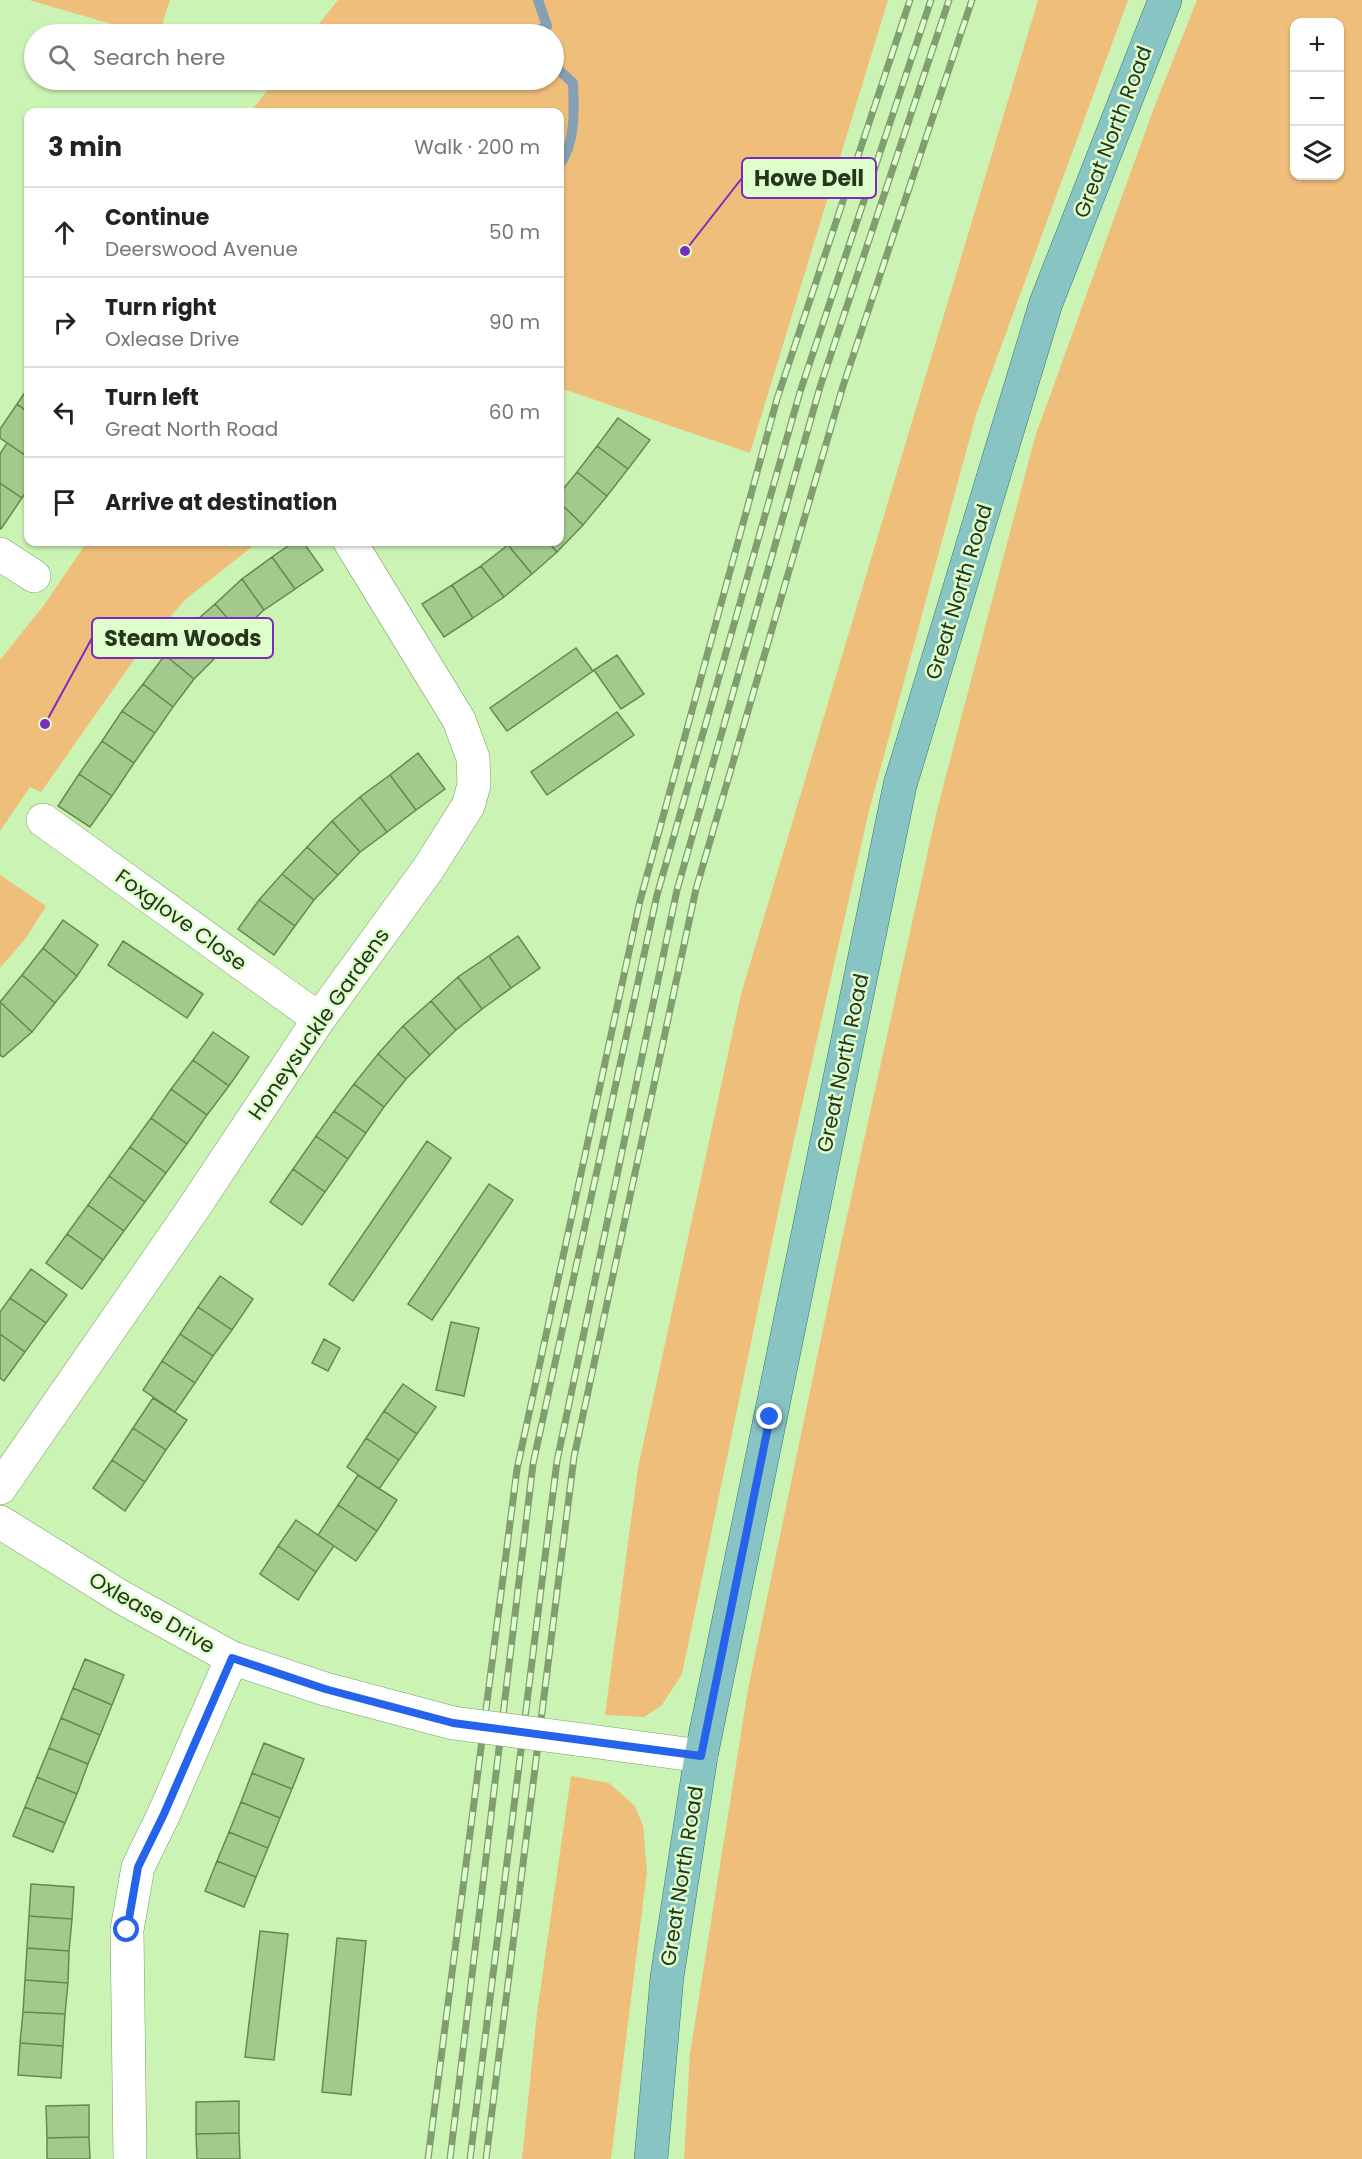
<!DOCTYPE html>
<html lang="en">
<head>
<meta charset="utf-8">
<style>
	:root { --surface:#fff; --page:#f6f6f6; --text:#222; --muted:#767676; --line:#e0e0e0 }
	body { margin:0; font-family:Poppins,sans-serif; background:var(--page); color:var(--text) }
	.controls { position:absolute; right:18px; top:18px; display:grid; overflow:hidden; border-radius:12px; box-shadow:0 2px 4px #0004 }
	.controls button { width:54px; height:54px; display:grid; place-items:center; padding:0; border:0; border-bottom:2px solid var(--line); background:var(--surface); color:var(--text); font:30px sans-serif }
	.stop { position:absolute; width:18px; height:18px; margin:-14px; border:4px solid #2563eb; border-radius:50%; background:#fff }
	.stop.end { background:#2563eb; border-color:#fff; box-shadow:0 2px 6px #0008 }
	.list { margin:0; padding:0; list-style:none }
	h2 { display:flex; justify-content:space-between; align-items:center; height:78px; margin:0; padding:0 24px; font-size:26px }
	h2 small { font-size:20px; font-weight:400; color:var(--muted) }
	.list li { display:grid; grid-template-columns:39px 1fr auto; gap:18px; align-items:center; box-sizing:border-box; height:90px; padding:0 24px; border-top:2px solid var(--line) }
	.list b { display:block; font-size:22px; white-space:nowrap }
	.list p { margin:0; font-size:20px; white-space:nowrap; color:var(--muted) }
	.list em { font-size:20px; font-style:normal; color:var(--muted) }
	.icon { flex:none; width:33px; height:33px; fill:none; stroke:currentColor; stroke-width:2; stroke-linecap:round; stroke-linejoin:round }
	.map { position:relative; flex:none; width:1362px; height:2159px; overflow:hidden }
	.search { position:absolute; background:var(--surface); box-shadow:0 2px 4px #0004; left:24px; top:24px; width:540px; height:66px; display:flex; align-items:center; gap:15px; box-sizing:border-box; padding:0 21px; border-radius:33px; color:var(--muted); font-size:22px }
	.panel { position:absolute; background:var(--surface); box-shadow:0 2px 4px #0004; left:24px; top:108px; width:540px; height:438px; border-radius:12px }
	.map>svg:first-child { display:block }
	.green { fill:#efbe7b; fill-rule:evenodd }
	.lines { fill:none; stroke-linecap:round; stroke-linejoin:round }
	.stream { stroke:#859fb4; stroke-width:10 }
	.building { fill:#a3ca8c; stroke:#65894e; stroke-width:1.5 }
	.minor-casing { stroke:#7a9f63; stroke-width:34 }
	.tertiary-casing { stroke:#7a9f63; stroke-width:34 }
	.primary-casing { stroke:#327970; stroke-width:34 }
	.minor { stroke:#fff; stroke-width:33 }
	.tertiary { stroke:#fff; stroke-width:33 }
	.primary { stroke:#88c4c4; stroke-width:33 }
	.rail-casing { stroke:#819e70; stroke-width:7 }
	.rail { stroke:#deffcb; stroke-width:4.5; stroke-dasharray:14; stroke-linecap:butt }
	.tertiary-bridge-casing { stroke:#7a9f63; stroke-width:34; stroke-linecap:butt }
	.tertiary-bridge { stroke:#fff; stroke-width:33 }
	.route { stroke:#2563eb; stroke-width:8 }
	.labels { text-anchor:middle; stroke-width:5; stroke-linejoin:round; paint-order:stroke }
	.street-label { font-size:21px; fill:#26351d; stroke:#deffcb }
	.leader { fill:none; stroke:#7b2cbf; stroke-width:2 }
	.callout-dot { fill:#7b2cbf; stroke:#deffcb; stroke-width:2 }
	.callout { fill:#deffcb; stroke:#7b2cbf; stroke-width:2 }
	.callout-label { font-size:22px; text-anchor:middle; font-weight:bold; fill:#26351d }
</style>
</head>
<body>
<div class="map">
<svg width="1362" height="2159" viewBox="0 0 1362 2159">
	<rect width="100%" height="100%" fill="#cbf4b4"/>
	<path class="green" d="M29,0H170L159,34H146Z
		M338,0H888L750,453L563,389L560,391V112H250L276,80H554V34H311Z
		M1038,0H1128L976,415L869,811L784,1184L682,1674L662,1705L644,1717L605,1715L638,1468L741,994Z
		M1197,0H1362V2159H684L690,2054L748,1689L838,1257L938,806L1035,437L1155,105ZM1294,22H1340V176H1294Z
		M87,542H258L186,599L143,647L41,792L30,787L0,831V660L44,605Z
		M0,875L46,906L26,938L0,968Z
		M571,1776L609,1783L635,1806L643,1826L647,1872L611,2159H522L537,2013Z"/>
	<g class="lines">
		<path class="stream" d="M531,34L547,26L538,0
			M554,70L560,71L573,83C574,109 576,142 560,164"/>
	</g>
	<path class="building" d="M28,388V412L17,404Z
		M17,404L28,412V457L0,438V429Z
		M618,418L650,440L628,469L597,446Z
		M7,443L28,457V489L22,498L0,483V454Z
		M597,446L628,469L607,496L577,472Z
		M577,472L607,496L583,525L560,503V493Z
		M0,483L22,498L1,529H0Z
		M560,503L583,525L557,552L548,542H560Z
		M294,542H303L323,570L295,589L272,557Z
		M511,542H548L557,552L532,574L508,545Z
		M508,545L532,574L504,597L481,566Z
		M272,557L295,589L264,610L242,579Z
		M481,566L504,597L473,618L452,585Z
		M242,579L264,610L240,632L215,604Z
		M452,585L473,618L444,637L422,604Z
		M215,604L240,632L218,655L190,626Z
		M190,626L218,655L194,679L165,655Z
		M576,648L593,671L507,731L490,708Z
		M165,655L194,679L173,707L143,684Z
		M617,655L644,694L621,709L594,670Z
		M143,684L173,707L155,733L122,711Z
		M122,711L155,733L134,763L102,741Z
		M617,712L634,735L547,795L531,772Z
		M102,741L134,763L112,796L79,774Z
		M418,753L445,789L416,810L390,775Z
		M79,774L112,796L90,827L58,806Z
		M390,775L416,810L387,832L360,797Z
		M360,797L387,832L360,852L332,821Z
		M332,821L360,852L338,875L307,847Z
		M307,847L338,875L314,900L282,874Z
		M282,874L314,900L295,926L259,900Z
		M259,900L295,926L274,955L238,929Z
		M63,920L98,945L77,976L43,948Z
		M518,936L540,968L511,988L489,956Z
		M123,941L203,994L187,1018L108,965Z
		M43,948L77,976L55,1003L22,975Z
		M489,956L511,988L482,1009L458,977Z
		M22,975L55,1003L32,1032L0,1002Z
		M458,977L482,1009L456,1030L431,1001Z
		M431,1001L456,1030L430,1055L403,1026Z
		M0,1002L32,1032L3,1057L0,1055Z
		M403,1026L430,1055L406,1079L378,1054Z
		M213,1032L249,1057L229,1086L193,1060Z
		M378,1054L406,1079L384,1107L354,1084Z
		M193,1060L229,1086L207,1115L171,1089Z
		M354,1084L384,1107L366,1133L334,1111Z
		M171,1089L207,1115L187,1144L151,1118Z
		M334,1111L366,1133L348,1159L316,1136Z
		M151,1118L187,1144L166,1173L130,1147Z
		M316,1136L348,1159L325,1192L293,1169Z
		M427,1141L451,1158L353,1301L329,1284Z
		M130,1147L166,1173L145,1202L109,1176Z
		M293,1169L325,1192L302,1225L270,1202Z
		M109,1176L145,1202L124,1231L88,1205Z
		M489,1184L513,1200L432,1320L408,1304Z
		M88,1205L124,1231L103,1260L67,1234Z
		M67,1234L103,1260L82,1289L46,1263Z
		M31,1269L67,1295L46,1323L10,1298Z
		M220,1276L253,1299L232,1330L198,1307Z
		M10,1298L46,1323L25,1352L0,1334V1312Z
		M198,1307L232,1330L213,1356L180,1334Z
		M451,1322L479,1328L464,1396L436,1390Z
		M0,1334L25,1352L4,1381L0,1378Z
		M180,1334L213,1356L195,1383L162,1361Z
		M324,1339L340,1348L328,1371L312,1363Z
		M162,1361L195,1383L175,1412L143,1390Z
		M403,1384L436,1407L417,1434L384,1411Z
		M153,1398L187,1420L166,1450L133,1428Z
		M384,1411L417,1434L399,1460L366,1438Z
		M133,1428L166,1450L145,1482L112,1460Z
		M366,1438L399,1460L379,1489L347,1467Z
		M112,1460L145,1482L125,1511L93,1488Z
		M358,1475L397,1500L377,1531L338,1505Z
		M338,1505L377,1531L356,1561L318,1535Z
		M296,1520L334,1546L316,1572L278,1546Z
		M278,1546L316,1572L298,1600L260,1574Z
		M85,1659L124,1675L112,1705L73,1688Z
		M73,1688L112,1705L100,1735L61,1718Z
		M61,1718L100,1735L88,1764L49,1748Z
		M264,1743L304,1759L292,1789L252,1773Z
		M49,1748L88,1764L77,1794L37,1777Z
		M252,1773L292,1789L280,1818L241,1802Z
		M37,1777L77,1794L65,1823L25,1807Z
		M241,1802L280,1818L268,1848L229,1832Z
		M25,1807L65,1823L53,1852L13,1836Z
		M229,1832L268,1848L256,1877L217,1861Z
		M217,1861L256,1877L244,1907L205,1891Z
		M31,1884L74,1887L72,1919L29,1916Z
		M29,1916L72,1919L69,1951L27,1948Z
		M260,1931L288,1934L274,2060L245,2057Z
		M337,1938L366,1941L351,2095L322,2092Z
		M27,1948L69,1951L68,1983L25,1980Z
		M25,1980L68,1983L65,2014L23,2012Z
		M23,2012L65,2014L63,2046L20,2043Z
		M20,2043L63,2046L61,2078L18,2075Z
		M239,2101V2133L196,2134V2102Z
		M89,2105V2137L47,2138L46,2106Z
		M239,2133L240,2159H197L196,2134Z
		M89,2137L90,2159H47V2138Z"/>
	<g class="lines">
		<g class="minor-casing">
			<path id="minor" d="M0,554L34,576
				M43,820L319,1019
				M0,1488L193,1209L319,1019L428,869L468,806L474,785L473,758L459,720L350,542
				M130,2159L127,1930L138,1867L163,1816L232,1658"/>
		</g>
		<g class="tertiary-casing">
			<path id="tertiary" d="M0,1522L121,1597L232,1658L325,1689L453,1723
				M576,1739L701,1756"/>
		</g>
		<g class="primary-casing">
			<path id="primary" d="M651,2159L667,1977L701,1756L900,785L1046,303L1165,0"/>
		</g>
		<use href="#minor" class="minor"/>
		<use href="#tertiary" class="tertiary"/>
		<use href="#primary" class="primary"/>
		<g class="rail-casing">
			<path id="rail" d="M428,2159L517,1469L640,901L777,399L910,0
				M450,2159L533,1464L657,895L800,392L931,0
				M470,2159L557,1461L677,890L820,387L949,0
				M486,2159L574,1457L696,889L843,386L972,0"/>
		</g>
		<use href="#rail" class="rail"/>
		<g class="tertiary-bridge-casing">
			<path id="tertiary-bridge" d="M453,1723L576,1739"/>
		</g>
		<use href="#tertiary-bridge" class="tertiary-bridge"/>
	</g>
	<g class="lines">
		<path class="route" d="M127,1930L138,1867L163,1816L232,1658L325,1689L453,1723L701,1756L770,1417"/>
	</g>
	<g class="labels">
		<g class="street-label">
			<text transform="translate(1113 132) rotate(-69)" y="7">Great North Road</text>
			<text transform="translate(959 592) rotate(-73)" y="7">Great North Road</text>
			<text transform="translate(181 920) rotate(36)" y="7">Foxglove Close</text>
			<text transform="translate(319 1024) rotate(-55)" y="7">Honeysuckle Gardens</text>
			<text transform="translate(843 1063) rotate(-78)" y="7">Great North Road</text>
			<text transform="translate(152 1613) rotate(30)" y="7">Oxlease Drive</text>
			<text transform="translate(682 1876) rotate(-81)" y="7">Great North Road</text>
		</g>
	</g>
	<path class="leader" d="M685 251L742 178M45 724L92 638"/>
	<g class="callout-dot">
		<circle cx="685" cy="251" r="6"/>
		<circle cx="45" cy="724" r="6"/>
	</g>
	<g class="callout">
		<rect x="742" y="158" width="134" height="40" rx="6"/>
		<rect x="92" y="618" width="181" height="40" rx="6"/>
	</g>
	<g class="callout-label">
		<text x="809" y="186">Howe Dell</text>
		<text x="183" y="646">Steam Woods</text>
	</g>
</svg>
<div class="controls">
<button>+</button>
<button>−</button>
<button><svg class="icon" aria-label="layers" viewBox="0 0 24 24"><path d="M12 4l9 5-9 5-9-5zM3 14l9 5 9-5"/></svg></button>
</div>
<div class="stop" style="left:127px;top:1930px"></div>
<div class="stop end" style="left:770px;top:1417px"></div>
<div class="search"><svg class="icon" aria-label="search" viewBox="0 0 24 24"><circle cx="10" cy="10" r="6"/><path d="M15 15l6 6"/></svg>Search here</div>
<section class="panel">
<h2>3 min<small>Walk · 200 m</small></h2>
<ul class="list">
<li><svg class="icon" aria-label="ahead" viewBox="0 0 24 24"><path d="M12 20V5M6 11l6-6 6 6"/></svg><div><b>Continue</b><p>Deerswood Avenue</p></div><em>50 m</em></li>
<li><svg class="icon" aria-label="right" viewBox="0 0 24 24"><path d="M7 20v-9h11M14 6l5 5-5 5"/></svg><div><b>Turn right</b><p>Oxlease Drive</p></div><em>90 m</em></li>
<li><svg class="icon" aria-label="left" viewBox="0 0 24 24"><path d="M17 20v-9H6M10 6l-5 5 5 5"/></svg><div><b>Turn left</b><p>Great North Road</p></div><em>60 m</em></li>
<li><svg class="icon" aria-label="arrive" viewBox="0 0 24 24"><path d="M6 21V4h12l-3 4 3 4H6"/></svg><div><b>Arrive at destination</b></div></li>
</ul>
</section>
</div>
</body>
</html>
